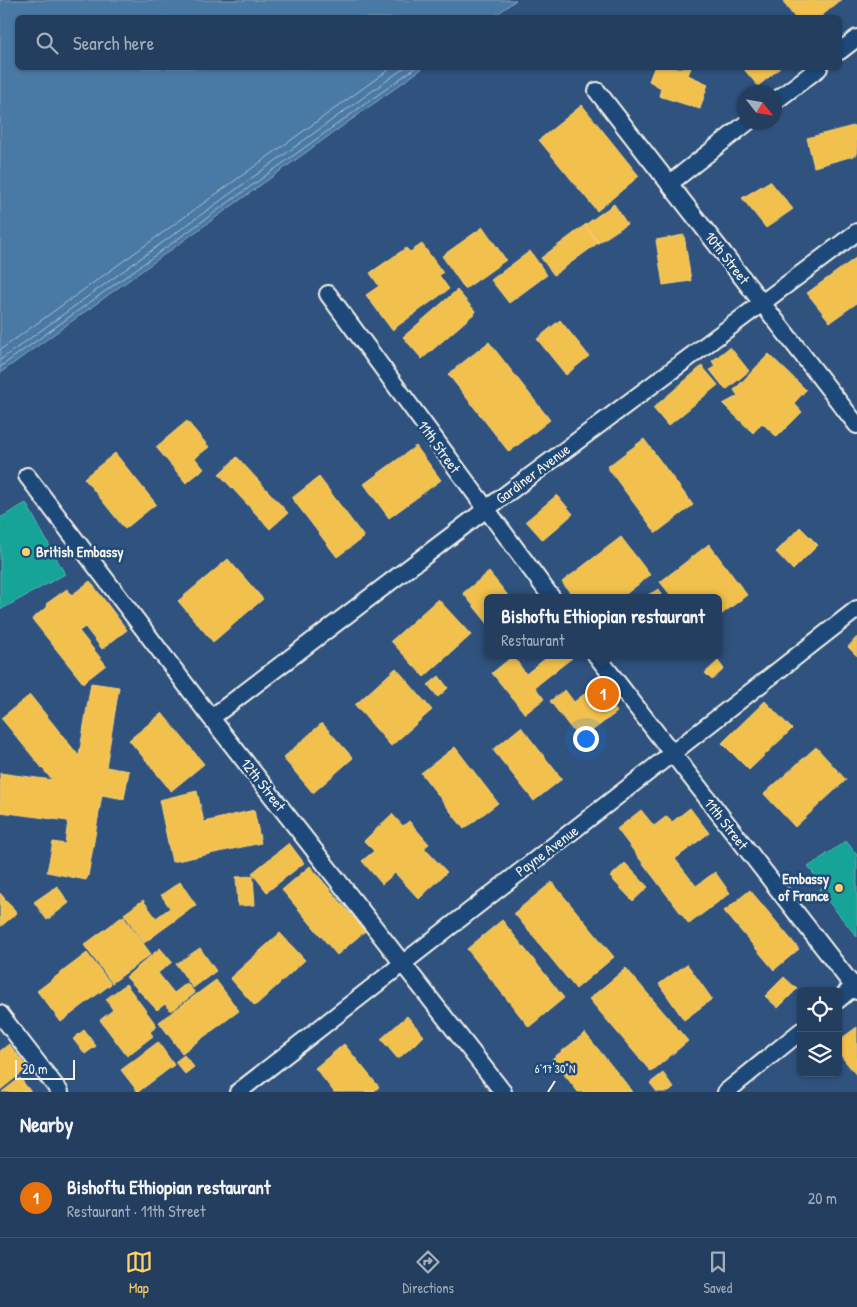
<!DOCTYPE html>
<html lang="en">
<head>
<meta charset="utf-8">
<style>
	:root { --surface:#233e5e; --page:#2b4564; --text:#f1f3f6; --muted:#a3aebc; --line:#405773; --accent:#ffd166 }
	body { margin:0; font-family:"Patrick Hand",sans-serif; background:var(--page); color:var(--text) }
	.controls { position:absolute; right:15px; bottom:15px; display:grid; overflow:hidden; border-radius:8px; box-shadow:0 1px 4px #0004 }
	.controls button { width:45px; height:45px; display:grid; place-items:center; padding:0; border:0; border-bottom:1px solid var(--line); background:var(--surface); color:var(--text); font:25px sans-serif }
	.compass { position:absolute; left:737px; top:85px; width:45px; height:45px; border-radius:50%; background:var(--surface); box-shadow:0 1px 4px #0004; rotate:121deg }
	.scale { position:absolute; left:15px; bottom:12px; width:60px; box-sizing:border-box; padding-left:5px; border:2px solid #f4f1e8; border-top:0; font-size:14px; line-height:18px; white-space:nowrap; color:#f4f1e8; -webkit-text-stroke:4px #1f4a7a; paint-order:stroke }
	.you { position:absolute; left:585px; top:738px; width:18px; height:18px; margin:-12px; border:4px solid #fff; border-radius:50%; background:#1a73e8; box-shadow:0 0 0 8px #1a73e833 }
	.badge { display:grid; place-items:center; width:32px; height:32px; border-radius:50%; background:var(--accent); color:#fff; font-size:16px; font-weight:700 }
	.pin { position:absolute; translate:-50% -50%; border:2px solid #fff; box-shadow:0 1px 5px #0006 }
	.popup { position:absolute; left:484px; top:594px; width:238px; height:65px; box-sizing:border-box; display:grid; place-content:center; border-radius:8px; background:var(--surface); filter:drop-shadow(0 1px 4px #0005); font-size:16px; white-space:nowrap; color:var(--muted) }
	.popup b { font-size:19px; color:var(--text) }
	.popup::after { content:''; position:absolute; left:50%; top:100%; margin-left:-10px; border:10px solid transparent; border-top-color:var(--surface) }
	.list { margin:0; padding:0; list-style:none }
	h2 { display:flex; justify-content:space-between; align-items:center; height:65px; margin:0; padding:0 20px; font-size:21px }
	h2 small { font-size:16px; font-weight:400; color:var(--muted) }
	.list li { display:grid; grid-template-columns:32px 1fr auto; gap:15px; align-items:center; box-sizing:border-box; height:80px; padding:0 20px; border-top:1px solid var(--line) }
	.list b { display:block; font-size:19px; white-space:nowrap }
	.list p { margin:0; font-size:16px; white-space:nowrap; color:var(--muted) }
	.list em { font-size:16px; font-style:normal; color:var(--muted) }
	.icon { flex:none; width:28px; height:28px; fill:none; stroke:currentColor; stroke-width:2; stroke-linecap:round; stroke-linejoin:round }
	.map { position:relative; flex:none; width:857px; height:1092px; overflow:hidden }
	.search { position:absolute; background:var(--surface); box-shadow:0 1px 4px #0004; left:15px; right:15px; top:15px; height:55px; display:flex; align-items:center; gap:12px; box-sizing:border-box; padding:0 18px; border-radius:8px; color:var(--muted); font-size:19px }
	.sheet { height:145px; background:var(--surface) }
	nav { display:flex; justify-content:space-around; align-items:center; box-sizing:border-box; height:70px; border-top:1px solid var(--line); background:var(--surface); font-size:14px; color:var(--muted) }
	nav a { display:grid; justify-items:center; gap:2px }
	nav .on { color:var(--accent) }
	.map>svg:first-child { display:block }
	.water { fill:#4879a5; stroke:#8da9c0 }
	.homes { fill:#f2c14e; stroke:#f3cf7c }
	.public { fill:#17a398; stroke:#59bab0 }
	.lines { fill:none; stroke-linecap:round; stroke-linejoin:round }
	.shore { stroke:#afc1cd; stroke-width:1 }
	.street-casing { stroke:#f4f1e8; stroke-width:20 }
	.street { stroke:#1f4a7a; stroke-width:16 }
	.ticks { fill:none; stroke:#f4f1e8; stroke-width:2 }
	.poi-dot { fill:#ffd166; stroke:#1f4a7a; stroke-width:2 }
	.labels { text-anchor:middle; stroke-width:5; stroke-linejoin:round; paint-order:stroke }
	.street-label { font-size:15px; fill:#f4f1e8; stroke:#1f4a7a }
	.poi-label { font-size:15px; font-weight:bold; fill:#f4f1e8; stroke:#1f4a7a; text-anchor:start }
	.ticks-label { font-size:12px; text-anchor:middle; fill:#f4f1e8; stroke:#1f4a7a; stroke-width:5; stroke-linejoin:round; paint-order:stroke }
</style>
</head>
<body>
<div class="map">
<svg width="857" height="1092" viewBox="0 0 857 1092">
	<rect width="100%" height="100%" fill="#2f527e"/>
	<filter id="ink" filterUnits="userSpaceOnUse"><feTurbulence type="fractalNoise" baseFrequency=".02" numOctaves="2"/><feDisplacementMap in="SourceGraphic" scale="10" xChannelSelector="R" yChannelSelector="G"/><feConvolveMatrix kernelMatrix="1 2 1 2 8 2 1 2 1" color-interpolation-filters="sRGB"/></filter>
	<g filter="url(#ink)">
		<path class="water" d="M0,0H516L492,18H18V68H423L0,373Z"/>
		<path class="homes" d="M786,0H841L819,18H795L783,2Z
			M654,68H691L688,75L708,84L700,109L659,96L661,88L649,81Z
			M743,68H780L758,86Z
			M582,105L639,176L597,211L539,140Z
			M857,125V155L814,167L807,138Z
			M770,181L793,209L766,228L742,198Z
			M614,204L627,224L598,243L585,225Z
			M585,225L598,243L554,275L541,258Z
			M483,227L506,260L465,289L442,256Z
			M684,235L691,281L663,285L656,240Z
			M422,244L443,273L439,275L449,289L392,330L366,295L379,286L370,273L406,248L410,252Z
			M530,251L547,275L509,303L491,280Z
			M857,257V303L830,322L807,293Z
			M457,290L476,312L422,359L403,337Z
			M560,320L589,356L566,375L537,339Z
			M489,342L550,420L509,452L448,374Z
			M730,347L749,371L726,390L710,370L715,366L712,361Z
			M769,354L806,390L794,403L802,412L777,437L762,423L753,433L723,404L738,396L734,390Z
			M702,366L718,385L668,426L653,408Z
			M187,421L209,447L195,458L204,469L186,483L156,447Z
			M644,439L693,505L656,533L607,467Z
			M416,446L441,480L389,518L364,484Z
			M115,453L156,504L125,529L84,478Z
			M237,457L288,513L270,529L219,474Z
			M319,477L364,537L337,557L292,498Z
			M557,495L573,514L543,540L526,521Z
			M800,527L818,545L793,570L776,552Z
			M621,537L650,575L621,598H574L562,582Z
			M709,544L747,595L718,617V598H673L660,582Z
			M228,559L263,599L213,642L178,601Z
			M489,572L510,598H488V624L463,593Z
			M90,581L127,630L102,649L85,627L79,631L106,665L83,683L32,619L48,606L46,604L67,589L72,595Z
			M659,589L664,598H642Z
			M438,599L471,635L424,677L391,641Z
			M857,637V656L848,647Z
			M550,655H570L572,658L535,687L544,699L525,714L492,673L513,656L526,674Z
			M718,661L724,669L712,680L705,673Z
			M396,668L432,710L391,746L355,705Z
			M439,676L448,688L438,697L428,685Z
			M91,683L119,687L106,767L129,771L124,799L102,795L88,876L86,880L47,872L53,842L65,844L68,821L0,812V773L52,780L1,718L30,695L79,756Z
			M596,685L617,712L580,740L550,701L565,690L574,702Z
			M765,701L792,729L749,770L722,743Z
			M162,713L204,764L171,791L129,740Z
			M322,723L353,758L313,793L283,758Z
			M521,727L562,779L534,801L493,750Z
			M455,747L498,803L464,829L421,773Z
			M816,747L846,780L795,827L764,794Z
			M197,791L204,822L254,810L261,843L172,862L159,800Z
			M690,808L709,833L675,859L696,886L715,872L730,893L689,924L617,829L641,810L654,826L667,816L672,822Z
			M392,814L403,826L409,821L429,844L424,848L447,872L419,899L395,873L382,884L362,861L374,851L364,841Z
			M289,843L304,863L267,892L252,873Z
			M625,863L648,887L633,901L610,877Z
			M310,866L365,931L337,955L282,890Z
			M253,876L255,905L238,906L236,877Z
			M180,882L196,905L144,943L124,914L143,900L156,918L170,908L161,895Z
			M552,882L614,957L576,989L514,913Z
			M57,886L69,903L47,920L34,902Z
			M750,890L799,949L774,970L724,911Z
			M0,893L17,913L0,927Z
			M123,916L151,954L112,983L84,945Z
			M502,920L564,998L529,1027L467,949Z
			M280,933L305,960L255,1006L230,978Z
			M160,948L172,962L158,973L174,993L187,983L195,993L171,1011L165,1004L157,1010L126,977Z
			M200,948L216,971L193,988L176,964Z
			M87,953L111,984L61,1022L37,991Z
			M687,964L712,999L684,1020L659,984Z
			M626,968L688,1041L651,1072L589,999Z
			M784,977L797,989L778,1008L765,996Z
			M216,980L239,1011L182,1053L159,1022Z
			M126,984L157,1026L150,1032L153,1036L127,1056L100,1020L113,1010L106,999Z
			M407,1016L424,1036L398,1059L381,1039Z
			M857,1027V1076L838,1052V1041Z
			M84,1030L96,1046L85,1054L73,1039Z
			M585,1033L633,1092H578L552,1059Z
			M158,1042L174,1065L138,1092L121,1070Z
			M9,1044L28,1068L0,1090V1051Z
			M344,1044L379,1087L373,1092H334L315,1068Z
			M184,1055L194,1067L185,1074L175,1062Z
			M663,1073L674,1088L669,1092H657L650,1083Z
			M20,1078L31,1092H2Z"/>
		<path class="public" d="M26,503L65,574L0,610V518Z
			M846,841L857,855V937L819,890L824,886L808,867Z"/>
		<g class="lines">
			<path class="shore" d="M0,350L391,68
				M0,360L404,68
				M0,367L415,68"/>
			<g class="street-casing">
				<path id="street" d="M840,51L857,38
					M597,91L857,425
					M774,102L819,68
					M669,184L748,122
					M328,294L552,598
					M27,476L211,718L503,1092
					M596,655L857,991
					M211,718L485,510L857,232
					M838,1000L857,984
					M0,1014L60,1092
					M238,1092L857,609
					M726,1092L801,1031"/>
			</g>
			<use href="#street" class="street"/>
		</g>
	</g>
	<path class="ticks" d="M548,1092L555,1081"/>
	<g class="poi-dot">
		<circle cx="26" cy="552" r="5"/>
		<circle cx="839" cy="888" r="5"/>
	</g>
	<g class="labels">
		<g class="street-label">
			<text transform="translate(727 258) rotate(52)" y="5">10th Street</text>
			<text transform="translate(439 447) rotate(54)" y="5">11th Street</text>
			<text transform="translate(533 474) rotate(-37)" y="5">Gardiner Avenue</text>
			<text transform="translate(263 785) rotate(52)" y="5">12th Street</text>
			<text transform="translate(726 824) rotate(52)" y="5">11th Street</text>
			<text transform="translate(547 851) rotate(-37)" y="5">Payne Avenue</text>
		</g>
		<g class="poi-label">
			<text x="36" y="557">British Embassy</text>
			<text x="829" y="884" text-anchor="end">Embassy<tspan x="829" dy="17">of France</tspan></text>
		</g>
	</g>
	<g class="ticks-label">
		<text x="555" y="1073">6°17'30"N</text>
	</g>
</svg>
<div class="controls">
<button><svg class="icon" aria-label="locate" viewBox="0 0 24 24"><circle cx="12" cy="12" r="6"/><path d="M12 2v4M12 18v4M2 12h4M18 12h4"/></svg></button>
<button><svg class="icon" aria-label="layers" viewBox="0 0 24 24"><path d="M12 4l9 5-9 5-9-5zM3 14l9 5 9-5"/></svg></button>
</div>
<svg class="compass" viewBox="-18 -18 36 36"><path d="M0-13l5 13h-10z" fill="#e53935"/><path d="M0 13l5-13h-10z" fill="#a3aebc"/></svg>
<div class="scale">20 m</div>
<div class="you"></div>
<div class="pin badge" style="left:603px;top:694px;background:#e8710a">1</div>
<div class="popup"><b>Bishoftu Ethiopian restaurant</b>Restaurant</div>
<div class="search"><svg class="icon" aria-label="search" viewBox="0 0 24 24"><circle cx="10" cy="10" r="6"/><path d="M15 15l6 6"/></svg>Search here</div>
</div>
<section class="sheet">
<h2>Nearby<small></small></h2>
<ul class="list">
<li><span class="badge" style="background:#e8710a">1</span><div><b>Bishoftu Ethiopian restaurant</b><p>Restaurant · 11th Street</p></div><em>20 m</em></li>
</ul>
</section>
<nav>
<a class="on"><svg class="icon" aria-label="map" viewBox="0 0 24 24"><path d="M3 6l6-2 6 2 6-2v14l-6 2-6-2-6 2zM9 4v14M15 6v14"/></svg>Map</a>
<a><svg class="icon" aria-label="directions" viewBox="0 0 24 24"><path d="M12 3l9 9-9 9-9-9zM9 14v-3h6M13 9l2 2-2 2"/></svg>Directions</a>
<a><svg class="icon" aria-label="saved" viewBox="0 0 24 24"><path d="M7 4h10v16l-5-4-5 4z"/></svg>Saved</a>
</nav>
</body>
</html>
